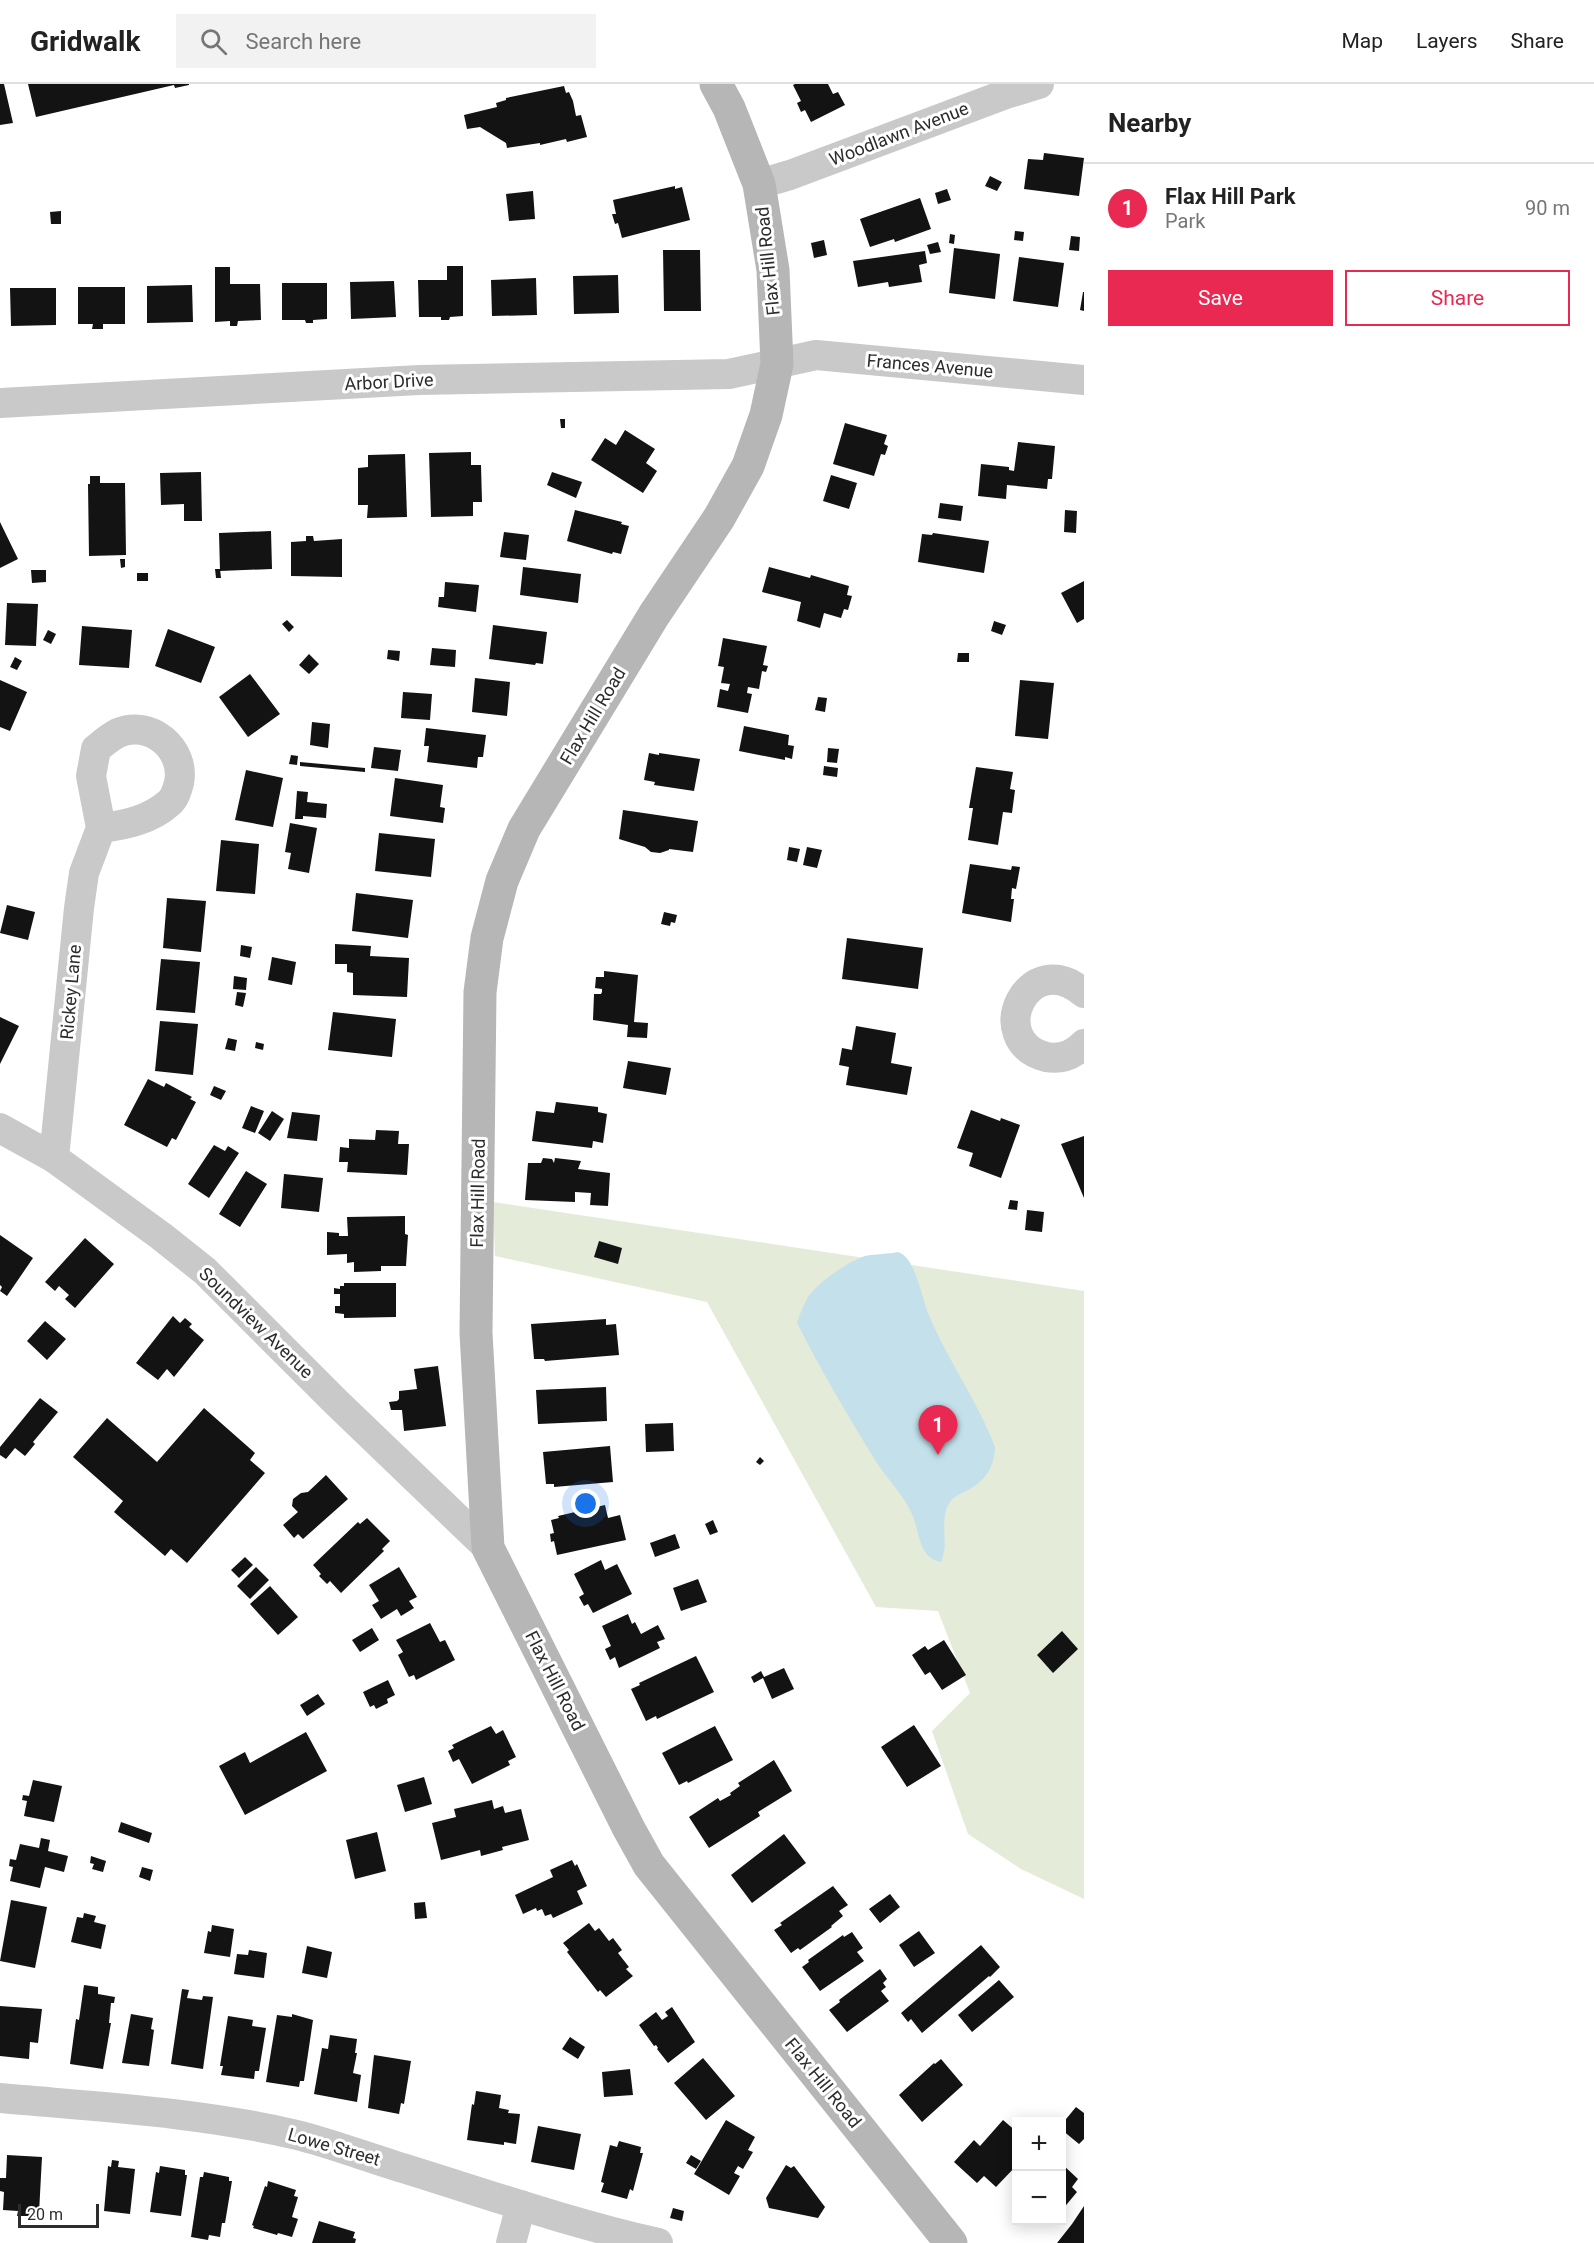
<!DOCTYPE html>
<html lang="en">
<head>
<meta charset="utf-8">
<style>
	:root { --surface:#fff; --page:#f2f2f2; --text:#222; --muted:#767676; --line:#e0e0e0; --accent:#e92951 }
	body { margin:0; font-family:Roboto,sans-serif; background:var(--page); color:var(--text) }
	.controls { position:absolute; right:18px; bottom:18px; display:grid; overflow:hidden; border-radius:0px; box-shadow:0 3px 15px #0003 }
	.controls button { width:54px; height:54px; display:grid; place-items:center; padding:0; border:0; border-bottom:2px solid var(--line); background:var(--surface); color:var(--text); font:30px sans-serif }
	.scale { position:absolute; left:18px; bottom:15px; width:81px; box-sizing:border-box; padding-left:6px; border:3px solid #2c2c2c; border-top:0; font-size:16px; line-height:21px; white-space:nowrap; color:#2c2c2c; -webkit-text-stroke:4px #fff; paint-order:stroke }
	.you { position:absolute; left:586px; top:1420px; width:21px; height:21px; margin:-15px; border:4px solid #fff; border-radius:50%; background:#1a73e8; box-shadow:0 0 0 9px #1a73e833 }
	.badge { display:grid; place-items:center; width:39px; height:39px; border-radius:50%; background:var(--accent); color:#fff; font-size:20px; font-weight:700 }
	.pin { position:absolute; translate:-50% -50px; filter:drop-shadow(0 2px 3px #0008) }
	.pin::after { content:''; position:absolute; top:32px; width:21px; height:18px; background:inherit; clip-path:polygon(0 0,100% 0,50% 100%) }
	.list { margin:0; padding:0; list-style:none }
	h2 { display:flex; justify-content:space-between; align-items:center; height:78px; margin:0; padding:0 24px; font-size:26px }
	h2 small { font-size:20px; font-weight:400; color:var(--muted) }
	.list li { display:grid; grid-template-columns:39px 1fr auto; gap:18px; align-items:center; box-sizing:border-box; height:90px; padding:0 24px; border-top:2px solid var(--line) }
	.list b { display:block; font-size:22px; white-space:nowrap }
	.list p { margin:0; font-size:20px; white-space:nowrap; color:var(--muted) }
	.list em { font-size:20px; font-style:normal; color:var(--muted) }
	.actions { display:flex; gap:12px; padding:18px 24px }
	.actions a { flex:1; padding:14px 0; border:2px solid var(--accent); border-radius:0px; text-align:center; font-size:21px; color:var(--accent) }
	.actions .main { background:var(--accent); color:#fff }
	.icon { flex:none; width:33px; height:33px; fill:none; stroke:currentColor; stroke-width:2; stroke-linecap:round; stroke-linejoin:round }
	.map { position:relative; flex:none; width:1084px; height:2159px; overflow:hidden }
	header { display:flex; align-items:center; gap:36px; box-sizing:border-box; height:84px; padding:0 30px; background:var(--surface); border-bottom:2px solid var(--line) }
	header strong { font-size:28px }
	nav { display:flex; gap:33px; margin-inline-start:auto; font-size:21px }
	.search { width:420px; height:54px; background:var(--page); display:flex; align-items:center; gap:15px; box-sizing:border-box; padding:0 21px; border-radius:0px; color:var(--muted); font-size:22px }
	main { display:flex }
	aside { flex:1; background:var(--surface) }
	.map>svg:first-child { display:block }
	.green { fill:#e5ebd9 }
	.water { fill:#c4e1eb }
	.building { fill:#131313 }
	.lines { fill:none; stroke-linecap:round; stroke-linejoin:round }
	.minor { stroke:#c9c9c9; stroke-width:30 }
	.secondary { stroke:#b6b6b6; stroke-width:33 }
	.labels { text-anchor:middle; stroke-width:6; stroke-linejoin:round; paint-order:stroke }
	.street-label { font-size:18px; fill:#2c2c2c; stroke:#fff }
</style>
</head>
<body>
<header>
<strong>Gridwalk</strong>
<div class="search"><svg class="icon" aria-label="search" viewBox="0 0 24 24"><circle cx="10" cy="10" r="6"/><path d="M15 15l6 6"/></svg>Search here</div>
<nav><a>Map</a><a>Layers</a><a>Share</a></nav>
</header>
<main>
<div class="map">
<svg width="1084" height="2159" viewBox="0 0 1084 2159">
	<rect width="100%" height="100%" fill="#fff"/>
	<path class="green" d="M493,1118L1084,1207V1815L1021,1785L968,1750L932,1647L970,1609L938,1527L876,1523L707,1218L495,1172Z"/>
	<path class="water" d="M898,1168C916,1174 921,1212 928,1229C947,1275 977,1316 995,1363C995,1381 986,1396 970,1405C963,1409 955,1411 950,1418C938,1436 950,1459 941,1478C918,1474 920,1448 912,1430C903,1410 887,1395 875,1376C847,1331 821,1286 797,1239C800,1230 803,1221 808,1213C817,1199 849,1177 865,1172C875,1170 888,1170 898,1168Z"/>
	<path class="building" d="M0,0H4L13,39L0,41Z
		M28,0H189V1L175,4L174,1L36,33Z
		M795,0H828L833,10L838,8L845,21L811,38L805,26L801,28L797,19L801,17L793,1Z
		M564,2L566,9L569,8L573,17L576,32L581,31L587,53L567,58L566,55L540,61V59L507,64L506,59L480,43L467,45L464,31L497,23L496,19L506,16V14Z
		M1044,69L1084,74L1079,112L1024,105L1028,75L1043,76Z
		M990,92L1002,98L997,107L985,102Z
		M675,102V105L682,103L690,136L622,154L618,139L615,140L612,130H616L613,116Z
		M947,105L951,116L938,120L935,109Z
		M533,107L535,135L509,137L506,110Z
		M920,114L931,145L895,158L894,155L870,163L860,135Z
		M61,127V140H51L50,128Z
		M1015,147L1024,148L1023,157L1014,156Z
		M950,150L955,151L954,160L949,159Z
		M1071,152L1080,153L1079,167L1069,166Z
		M824,156L827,171L814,174L811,159Z
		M938,158L941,168L930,170L927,161Z
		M954,164L1000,170L995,215L949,209Z
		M663,166H700L701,227H664Z
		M925,167L927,179L919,181L922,198L889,203L888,198L858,203L853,177Z
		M1019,173L1064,179L1058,223L1013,217Z
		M447,182H463V232L450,233L449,236H441V233H419L418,196H447Z
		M215,183H230V200H260L261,236L238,237L237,242H230V237L215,238Z
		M618,191L619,229L574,230L573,192Z
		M536,194L537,231L492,232L491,196Z
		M394,197L396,233L351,235L350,198Z
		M282,199H327V235L313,236V239H306L305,236H282Z
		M192,201L193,238L147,239V202Z
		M78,203H125V240H103V245H92L93,240H78Z
		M10,204H56V241L11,242Z
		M1083,208H1084V227L1080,226Z
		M560,335H565V344H561Z
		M845,339L887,351L884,360L888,362L885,371L881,370L874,392L833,380Z
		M625,346L655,365L646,379L657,387L643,409L591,376L605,354L616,361Z
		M1018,358L1055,362L1052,395H1048L1047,405L1007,401L1006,415L978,412L981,380L1009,383V386L1014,387Z
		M471,368V381H481L482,418H473V432L431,433L429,369Z
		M405,370L407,433L367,434L368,421H358V384L368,383V371Z
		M201,388L202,437H184V420L161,421L160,389Z
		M552,388L582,398L576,414L547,401Z
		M831,391L857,399L849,425L823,417Z
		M90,392H100V399H125L126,471L89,472L88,400H90Z
		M940,419L963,422L961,437L938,434Z
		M575,426L622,438L621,440L629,442L621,470L613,468L612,470L567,457Z
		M1065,426L1077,427L1076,449L1064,448Z
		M0,438L18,475L0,484Z
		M271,447L272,485L220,487L219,449Z
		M504,448L529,451L526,476L500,473Z
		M933,449L989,457L984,489L918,478L922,450L932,451Z
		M306,452H313L314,457L342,455V493L291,492V458L306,457Z
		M120,475H125V483L121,484Z
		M523,483L581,490L578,519L520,511Z
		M769,483L810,494L811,491L849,502L847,511L852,512L848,526L844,525L841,534L824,529L820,544L797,537L801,518L762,508Z
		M215,485H220L221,494H216Z
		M31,486H46V498L32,499Z
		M137,489H148V497H137Z
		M1084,497V535L1077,539L1061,509Z
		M445,498L479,501L476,528L438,523L439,513H444Z
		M7,519L38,520L36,562L5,561Z
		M287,536L294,543L289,548L282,540Z
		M994,537L1006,541L1002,551L991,547Z
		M493,541L547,548L543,580L536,579L535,581L489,575Z
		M82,542L132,546L129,584L79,581Z
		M168,545L215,563L201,599L155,582Z
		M48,546L56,550L51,560L43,556Z
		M723,554L767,562L763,581L768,582L766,588L762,587L759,605L748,603L747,609L752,610L748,629L717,623L720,605L728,607L730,600L721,599L724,583L718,582Z
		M432,564L456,566L455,583L430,581Z
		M388,566L400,567L399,577L387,575Z
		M958,569H969V578H957Z
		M309,570L319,580L309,590L299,581Z
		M15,573L22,577L17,586L10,583Z
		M250,590L280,630L248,653L219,613Z
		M475,594L510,598L507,632L472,628Z
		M0,596L27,608L10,647L0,643Z
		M1020,596L1054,599L1048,655L1015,652Z
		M403,608L432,610L430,636L401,634Z
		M818,613L827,614L825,628L815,626Z
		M312,638L330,640L328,664L310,661Z
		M744,642L789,651L788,661L794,662L792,675L785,673V676L739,667Z
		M426,644L486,651L483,673H478L477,684L427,678L429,662H424Z
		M374,663L401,666L398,687L371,684Z
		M828,664L839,665L837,679L827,678Z
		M649,669L659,671V669L700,675L694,707L654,701L655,698L644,696Z
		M291,671L298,672L297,681L289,680Z
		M300,678L365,684V688L300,682Z
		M824,682L838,684L837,693L823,691Z
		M976,683L1013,688L1010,705L1015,706L1012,729L1003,728L998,761L968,756L973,724H969Z
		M246,686L283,694L273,743L235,736Z
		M395,694L443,701L440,723L445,724L443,739L390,732Z
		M297,707L308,708L307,718L327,720L326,734L303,732V735H295Z
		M623,726L698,737L693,768L669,765V766L660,769L651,768L645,763L619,755Z
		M290,739L317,744L309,789L288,785L291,769L285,768Z
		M379,749L435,755L431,793L375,787Z
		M221,756L259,760L255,810L216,807Z
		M789,763L800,765L797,778L787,776Z
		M807,763L822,766L817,784L803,781Z
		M970,780L1011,786L1012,782L1020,783L1016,805L1012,804L1011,815H1014L1011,838L962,829Z
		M356,809L413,816L408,854L352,847Z
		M167,814L206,817L201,868L163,864Z
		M7,821L35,828L28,856L0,849Z
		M664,828L677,831L675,839L671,838L670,842L661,840Z
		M847,854L923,864L918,905L842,895Z
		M335,860L371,862L370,872L409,874L407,913L353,911V889L347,888V880H335Z
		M241,861L252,863L250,874L240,872Z
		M272,873L296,878L292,901L268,896Z
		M161,875L200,878L195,929L156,926Z
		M604,887L638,891L634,938L648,939L647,954L627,953L628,941L593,936L594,910H601L602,908V905L595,904L596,893H604Z
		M234,892L247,894L246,906L233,905Z
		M237,908L246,909L243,923L235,921Z
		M333,928L396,935L392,973L328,966Z
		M0,933L19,942L0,980Z
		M160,937L198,940L193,991L155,987Z
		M856,942L896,949L891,979L912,983L907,1011L846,1001L849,983L839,981L842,964L852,966Z
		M228,954L237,956L235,967L225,965Z
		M256,958L264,960L263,966L255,964Z
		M628,977L671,984L666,1011L623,1004Z
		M148,995L164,1003L166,999L192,1013L190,1015L196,1018L176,1056L172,1054L167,1063L124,1041Z
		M214,1002L226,1007L221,1016L210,1011Z
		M556,1018L598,1023V1028L607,1030L603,1059L593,1057L592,1064L532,1057L536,1027L554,1029Z
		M251,1022L264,1027L255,1049L242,1044Z
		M971,1026L1000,1037L1001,1034L1020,1041L1001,1094L969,1082L973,1069L957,1064Z
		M272,1027L284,1035L270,1057L258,1049Z
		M292,1028L320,1031L317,1057L287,1054Z
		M376,1046L399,1047L398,1060H409L407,1091L347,1088L348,1078H339L340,1063L349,1064V1055L375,1056Z
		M1084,1052V1114L1061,1060Z
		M214,1061L225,1067L228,1062L239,1069L209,1114L188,1100Z
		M543,1074L552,1075L554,1079L555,1074L581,1077L578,1085L610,1089L608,1122L590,1121L591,1109L575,1108V1118L525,1116L528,1079H541Z
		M246,1087L267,1100L240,1143L219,1130Z
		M284,1090L323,1094L319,1128L281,1124Z
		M1010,1116L1018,1117L1017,1126L1008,1125Z
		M1027,1126L1044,1128L1042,1148L1025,1146Z
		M405,1132V1150L408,1151L406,1182H381V1187L354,1188V1178L347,1179V1170L327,1171V1148L339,1149V1152H348L347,1133Z
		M0,1151L33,1174L7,1212L0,1207L2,1203L0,1201Z
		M85,1154L114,1180L75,1224L65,1215L69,1211L59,1202L55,1207L45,1198Z
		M599,1157L622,1164L618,1180L594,1173Z
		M344,1199H396V1233L344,1234V1230L335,1229V1222H340V1210H334V1204L340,1205V1202H344Z
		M173,1232L180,1239L185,1234L192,1240L189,1243L204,1256L174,1293L167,1285L158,1296L136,1279Z
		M606,1235V1241L616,1240L619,1271L545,1277L544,1275H534L531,1240Z
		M45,1237L66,1255L47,1276L27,1257Z
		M438,1282L446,1342L404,1347L402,1326H391L389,1318L397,1317L399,1315V1307L417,1305L414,1285Z
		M606,1303L607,1337L538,1340L536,1306Z
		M40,1314L58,1328L33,1358L35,1360L25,1372L15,1364L6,1375L0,1371V1363Z
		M204,1324L255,1369L250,1376L265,1389L187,1479L171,1465L165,1472L114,1428L123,1417L73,1373L107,1334L157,1378Z
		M673,1339L674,1367L646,1368L645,1340Z
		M610,1362L613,1398L554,1403V1400H546L543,1368Z
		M760,1373L764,1377L760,1381L756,1378Z
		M326,1391L348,1415L303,1455L298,1450L294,1454L283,1441L298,1428L292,1422L293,1415L301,1409L308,1408Z
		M605,1421L608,1434L620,1431L626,1456L557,1471L554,1457L551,1458L550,1450L554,1449L551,1436L559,1434L558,1432Z
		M367,1434L390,1457L382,1465L384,1467L341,1509L330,1497L327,1500L319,1492L321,1490L313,1481L358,1438L360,1440Z
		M713,1436L718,1448L710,1451L705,1440Z
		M675,1450L680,1464L655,1473L650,1459Z
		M245,1473L253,1481L239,1494L231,1486Z
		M601,1476L605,1486L617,1480L632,1510L593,1529L588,1520L584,1522L579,1513L584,1510L574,1490Z
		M256,1483L269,1496L250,1515L237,1502Z
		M399,1483L417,1513L409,1517L414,1524L401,1532L397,1525L381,1535L372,1521L379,1517L369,1501Z
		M698,1495L707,1518L681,1527L673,1504Z
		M270,1502L298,1533L278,1551L250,1520Z
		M628,1530L632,1540L635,1538L641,1550L658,1541L665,1555L657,1558L660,1564L619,1584L615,1573L610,1576L605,1565L611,1562L602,1542Z
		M430,1539L440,1558L445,1556L455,1576L416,1596L414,1591L409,1593L398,1571L403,1568L396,1556Z
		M372,1544L379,1556L360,1568L352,1556Z
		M1062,1547L1078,1565L1053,1589L1037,1571Z
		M944,1556L966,1591L942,1606L930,1588L925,1591L912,1571L925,1562L928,1566Z
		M696,1572L714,1608L657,1635L656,1632L646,1637L631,1605L640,1601L639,1599Z
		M784,1584L794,1605L772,1615L763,1594L754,1599L751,1593L761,1587L764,1593Z
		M388,1596L395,1611L387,1615L388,1619L376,1625L374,1621L370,1623L363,1608Z
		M318,1610L325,1620L307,1632L300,1621Z
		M914,1641L941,1682L907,1703L881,1663Z
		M491,1642L496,1650L503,1646L516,1673L508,1677L510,1681L472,1700L459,1675L453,1678L448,1667L454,1664L452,1661Z
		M715,1642L733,1676L688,1699L687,1697L679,1701L662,1669Z
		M306,1648L327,1687L245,1731L219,1682L245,1668L250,1679Z
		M774,1676L792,1707L758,1728L760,1732L709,1764L689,1733L718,1714L720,1717L731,1711L730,1709L740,1702L738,1699Z
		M424,1693L432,1720L405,1728L397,1701Z
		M33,1696L62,1702L54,1738L24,1732L27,1717L22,1716L23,1711L29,1712Z
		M492,1716L494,1725L503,1722L505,1729L521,1725L529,1756L502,1763L503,1766L481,1772L480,1766L441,1776L432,1739L456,1733L454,1725Z
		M121,1738L152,1749L149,1759L118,1748Z
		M377,1748L386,1787L355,1795L346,1756Z
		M784,1750L806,1779L752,1819L731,1791Z
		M41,1754L50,1756L48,1767L68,1772L64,1788L45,1783L40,1804L10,1797L13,1783L9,1782L10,1775L16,1776L20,1760L39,1764Z
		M91,1772L106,1777L103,1788L92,1785L94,1780L90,1779Z
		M572,1776L575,1782L577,1780L587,1802L577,1807L583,1820L553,1834L551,1830L545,1832L542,1825L537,1827L536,1824L523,1830L515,1811L553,1793L550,1786Z
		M142,1783L153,1786L150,1797L139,1793Z
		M833,1802L848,1821L839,1827L843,1832L831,1842L832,1843L800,1866L798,1864L791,1869L774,1846L782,1841L780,1839Z
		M890,1810L900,1823L880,1839L869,1825Z
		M11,1816L47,1823L35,1884L0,1877Z
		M425,1818L427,1834L415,1835L414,1819Z
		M84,1829L96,1832L94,1838L106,1841L101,1865L71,1858L77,1833L83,1834Z
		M589,1839L595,1847L599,1844L609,1857L613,1854L622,1866L618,1869L629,1883L626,1885L633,1892L606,1913L600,1906L598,1908L567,1868L569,1866L563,1859Z
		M212,1841L234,1845L230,1873L204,1869L208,1847L211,1848Z
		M919,1847L935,1869L914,1883L899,1861Z
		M852,1848L863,1864L857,1868L864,1877L820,1907L802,1883L809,1878L808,1876L843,1851L844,1853Z
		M981,1861L1000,1883L990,1893L989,1892L922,1949L911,1935L908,1938L901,1929Z
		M307,1862L332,1868L327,1894L302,1889Z
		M249,1866L267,1869L264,1894L234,1890L237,1870L248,1871Z
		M880,1885L887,1895L883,1899L886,1903L881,1907L889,1917L847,1948L829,1926L840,1918L839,1916Z
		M999,1896L1014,1913L972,1948L958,1931Z
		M84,1901L98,1903V1910L115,1913L114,1919H111L109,1939H111L103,1985L70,1980L76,1935L79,1936Z
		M182,1905L189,1906L187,1914L202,1916L203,1912L213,1913L203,1985L171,1980Z
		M0,1922L42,1925L38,1959L30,1958L29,1975L0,1972Z
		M672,1923L695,1958L668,1979L657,1965L658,1964L656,1961L654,1962L639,1941L656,1928L662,1936L668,1932L665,1928Z
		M131,1930L153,1934L151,1945L154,1946L149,1982L122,1979Z
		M292,1930L313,1936L304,1997H300L299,2003L266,1998L277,1931L292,1933Z
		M228,1932L253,1936L252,1942L266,1944L259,1987H255L254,1995L221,1991L223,1982H220Z
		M330,1951L357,1955L355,1969H357L353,1989L361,1991L357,2018L314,2010L322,1964L328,1965Z
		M570,1953L585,1963L578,1975L562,1965Z
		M374,1971L411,1977L404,2020L401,2019L399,2030L368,2024Z
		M703,1974L735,2012L706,2036L674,1999Z
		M941,1975L963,2001L922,2038L899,2011L934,1979L935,1980Z
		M630,1985L633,2011L604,2013L602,1988Z
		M476,2007L501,2011L499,2024L509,2026L508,2029L520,2030L516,2060L504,2058V2061L467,2056L472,2020L474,2021Z
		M1076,2023L1084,2029V2055L1079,2060L1062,2046V2040Z
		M726,2036L755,2053L748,2066L753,2068L743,2085L738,2082L734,2089L740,2092L729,2111L694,2090Z
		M1003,2036L1017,2048V2081L996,2103L984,2092L977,2099L954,2078L974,2056L980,2062Z
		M538,2042L581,2050L574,2086L531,2078Z
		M619,2057L641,2063L640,2069H643L633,2107L630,2105L627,2115L601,2108L604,2099L601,2098L610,2061L617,2063Z
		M7,2071L42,2073L39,2129H37L36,2135H29L30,2132H17L18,2127L3,2126L4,2108L0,2107V2094H6Z
		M691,2071L701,2077L696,2085L686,2079Z
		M112,2076L119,2077L118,2083L135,2085L130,2130L104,2127L108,2082L111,2083Z
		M1062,2080L1078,2095L1072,2103L1077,2108L1062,2126Z
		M786,2081L791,2084L794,2082L825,2123L818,2134L769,2124L766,2114Z
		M160,2082L185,2086V2091H187L181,2132L150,2128L156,2088L159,2089Z
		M204,2088L229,2093V2097H232L225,2139H222L220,2153L209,2151L208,2156L191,2153L200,2093H203Z
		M268,2097L296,2106L294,2112L298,2113L292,2133L298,2135L292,2153L278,2149L277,2151L253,2144L254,2142L252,2141L265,2102L267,2103Z
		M1084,2122V2159H1057L1072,2140Z
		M673,2124L684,2127L682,2137L670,2134Z
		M319,2137L355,2148L353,2154L356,2155L355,2159H312Z"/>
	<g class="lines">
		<path class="minor" d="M759,100L790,91L1006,10L1039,0
			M0,319L419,296L729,290L816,271L1084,296
			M1084,909C1027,861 984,957 1046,973C1061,976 1074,970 1084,960
			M0,1044L54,1074L161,1152L205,1187L336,1318L488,1464
			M54,1074L79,824L84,789L101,744L91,692L96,665C103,659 110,653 118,649C149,635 186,664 179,699C177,706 175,714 169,719C150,736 125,741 101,744
			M0,2014C100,2023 200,2028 297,2051C329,2059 361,2071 393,2081C481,2108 569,2139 658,2159
			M511,2159L521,2121"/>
		<path class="secondary" d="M716,0L729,24L759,100L773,186L777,280L766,331L748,382L719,434L654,531L524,745L502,797L487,854L480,908L476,1249L488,1464L629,1745L649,1781L951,2159"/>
	</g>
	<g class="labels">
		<g class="street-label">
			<text transform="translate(899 50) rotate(-21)" y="6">Woodlawn Avenue</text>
			<text transform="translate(768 177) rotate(-96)" y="6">Flax Hill Road</text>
			<text transform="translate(930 282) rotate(5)" y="6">Frances Avenue</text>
			<text transform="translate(389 298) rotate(-3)" y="6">Arbor Drive</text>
			<text transform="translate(593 632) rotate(-59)" y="6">Flax Hill Road</text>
			<text transform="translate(71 908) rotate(-85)" y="6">Rickey Lane</text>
			<text transform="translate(478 1109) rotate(-89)" y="6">Flax Hill Road</text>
			<text transform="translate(256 1239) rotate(44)" y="6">Soundview Avenue</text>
			<text transform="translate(555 1597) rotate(63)" y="6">Flax Hill Road</text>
			<text transform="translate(823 1999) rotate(51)" y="6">Flax Hill Road</text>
			<text transform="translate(334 2063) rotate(16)" y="6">Lowe Street</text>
		</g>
	</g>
</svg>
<div class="controls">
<button>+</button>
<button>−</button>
</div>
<div class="scale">20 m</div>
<div class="you"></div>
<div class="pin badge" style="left:938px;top:1371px">1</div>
</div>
<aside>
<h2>Nearby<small></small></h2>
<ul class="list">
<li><span class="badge">1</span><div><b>Flax Hill Park</b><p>Park</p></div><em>90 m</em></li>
</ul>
<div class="actions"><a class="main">Save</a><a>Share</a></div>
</aside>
</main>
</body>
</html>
